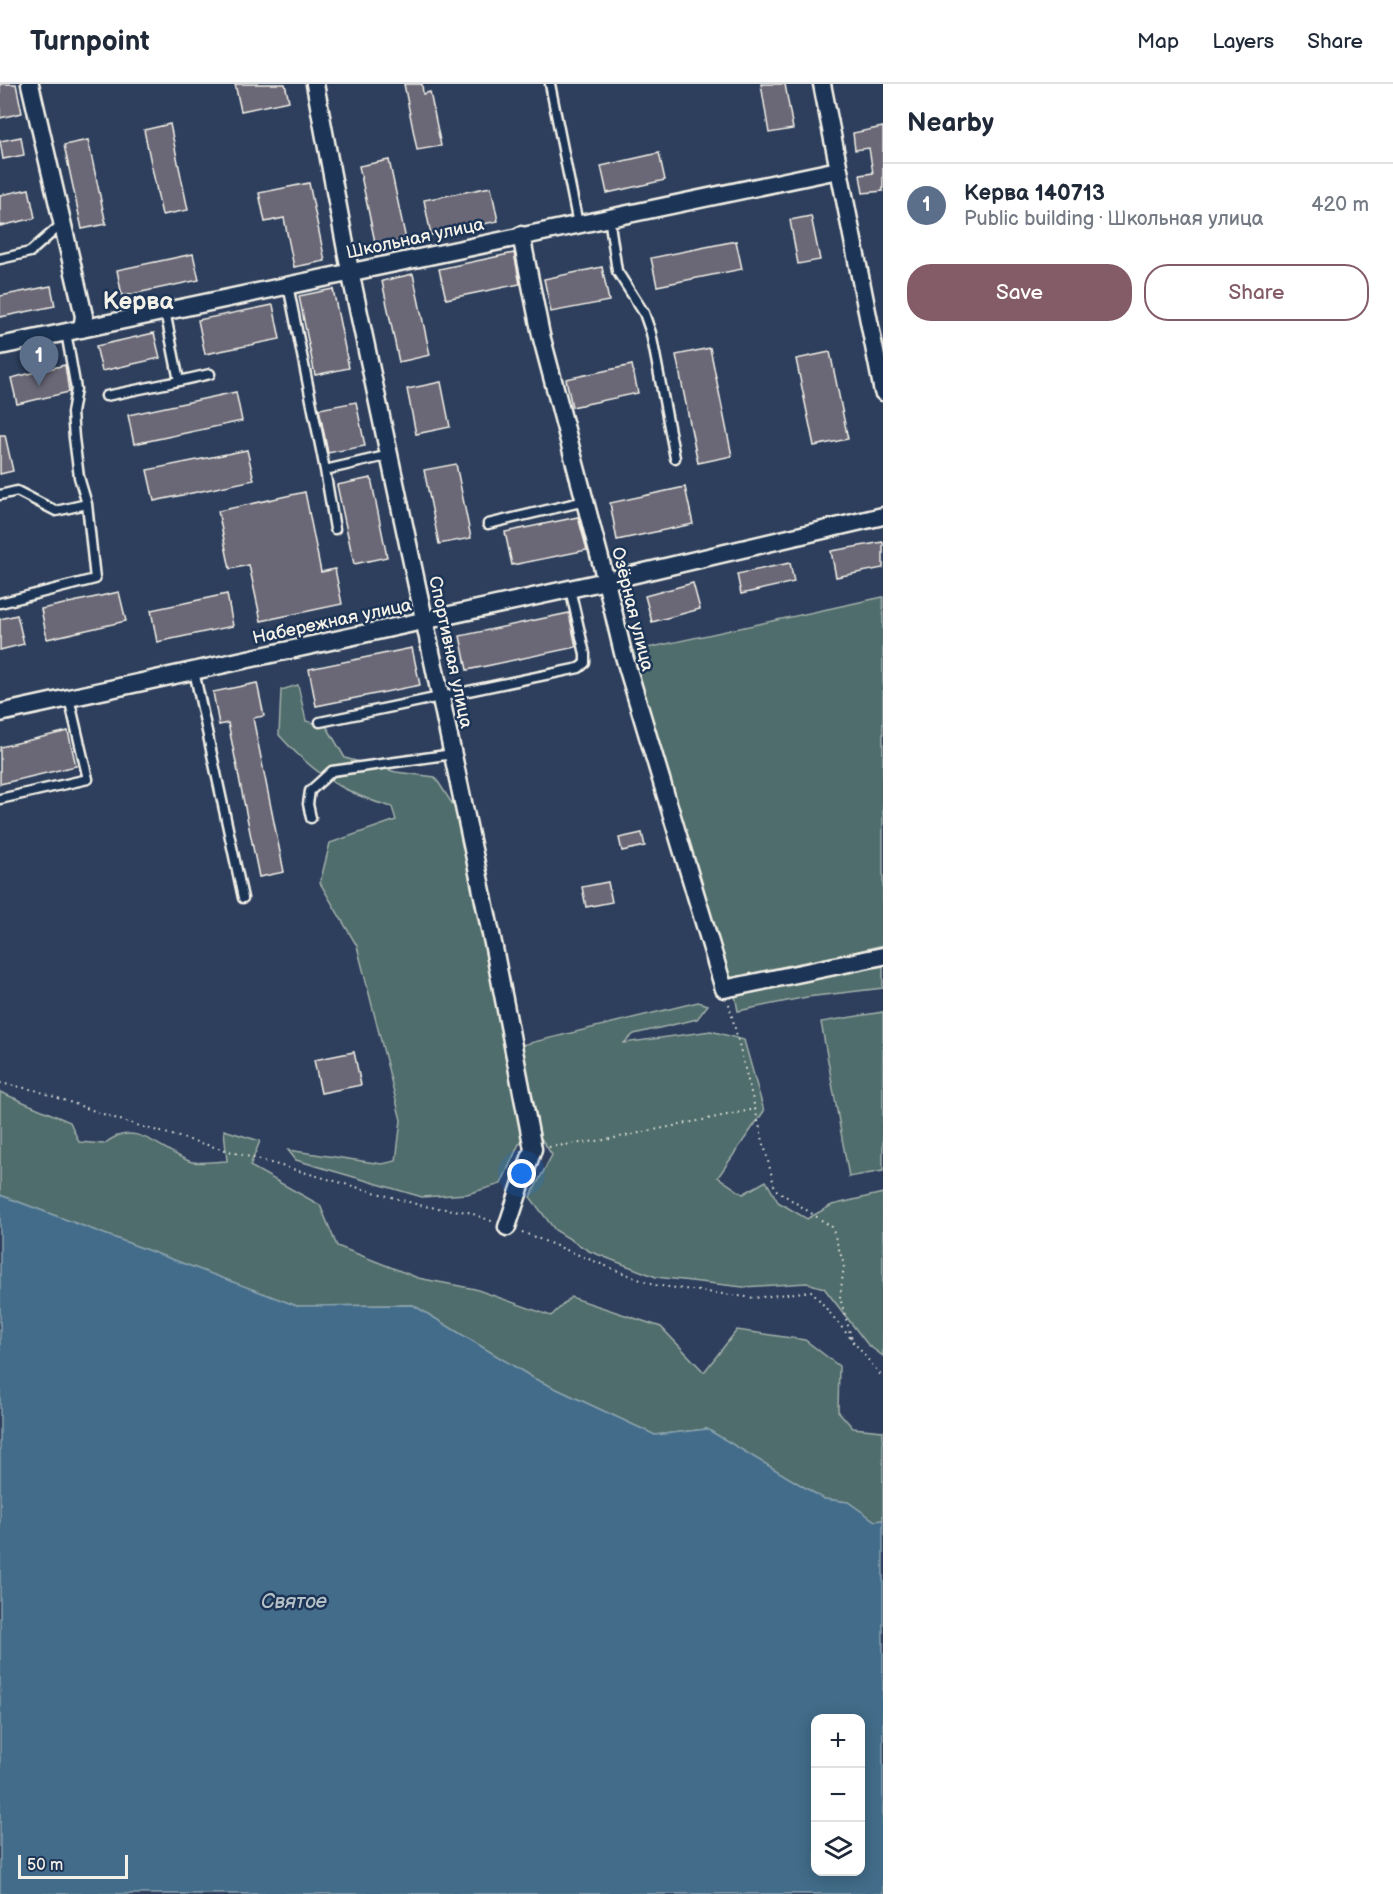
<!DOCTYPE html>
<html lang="en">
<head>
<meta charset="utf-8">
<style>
	:root { --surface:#fff; --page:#f2f2f3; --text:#1f2937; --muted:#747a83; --line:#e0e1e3; --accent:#845c67 }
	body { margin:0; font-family:"Balsamiq Sans",sans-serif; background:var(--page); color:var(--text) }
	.controls { position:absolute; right:18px; bottom:18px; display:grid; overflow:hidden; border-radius:12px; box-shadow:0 3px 15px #0003 }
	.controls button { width:54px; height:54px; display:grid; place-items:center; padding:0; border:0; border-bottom:2px solid var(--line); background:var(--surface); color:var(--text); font:30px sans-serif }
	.scale { position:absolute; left:18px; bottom:15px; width:110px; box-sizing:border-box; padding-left:6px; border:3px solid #f4f1e8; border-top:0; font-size:16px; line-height:21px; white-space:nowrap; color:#f4f1e8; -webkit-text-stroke:4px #1d3557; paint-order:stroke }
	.you { position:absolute; left:522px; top:1090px; width:21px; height:21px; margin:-15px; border:4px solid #fff; border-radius:50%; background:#1a73e8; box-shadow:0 0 0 9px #1a73e833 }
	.badge { display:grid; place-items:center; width:39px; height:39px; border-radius:50%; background:var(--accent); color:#fff; font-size:20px; font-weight:700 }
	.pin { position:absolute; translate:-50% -50px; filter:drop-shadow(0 2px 3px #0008) }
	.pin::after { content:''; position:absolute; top:32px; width:21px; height:18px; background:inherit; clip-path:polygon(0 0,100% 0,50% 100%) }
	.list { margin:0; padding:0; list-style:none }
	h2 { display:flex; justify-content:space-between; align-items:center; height:78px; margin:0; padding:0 24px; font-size:26px }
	h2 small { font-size:20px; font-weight:400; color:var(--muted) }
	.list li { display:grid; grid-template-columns:39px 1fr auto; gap:18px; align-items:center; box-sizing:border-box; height:84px; padding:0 24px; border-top:2px solid var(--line) }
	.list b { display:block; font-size:22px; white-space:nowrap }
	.list p { margin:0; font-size:20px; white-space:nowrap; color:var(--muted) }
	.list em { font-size:20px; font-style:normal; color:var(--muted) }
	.actions { display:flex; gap:12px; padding:18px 24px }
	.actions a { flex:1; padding:14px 0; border:2px solid var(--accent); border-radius:24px; text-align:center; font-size:21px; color:var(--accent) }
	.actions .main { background:var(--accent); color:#fff }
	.icon { flex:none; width:33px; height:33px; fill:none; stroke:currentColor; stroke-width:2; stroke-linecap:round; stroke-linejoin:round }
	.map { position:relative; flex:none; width:883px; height:1810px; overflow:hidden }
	header { display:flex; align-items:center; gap:36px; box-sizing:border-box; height:84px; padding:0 30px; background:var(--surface); border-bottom:2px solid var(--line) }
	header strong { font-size:28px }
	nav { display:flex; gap:33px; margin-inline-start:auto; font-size:21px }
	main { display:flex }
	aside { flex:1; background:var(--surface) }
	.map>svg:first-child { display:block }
	.green { fill:#4f6d6c; stroke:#a2afaa; stroke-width:1.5 }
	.water { fill:#426c89; stroke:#89a1af; stroke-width:1.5; fill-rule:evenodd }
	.building { fill:#6b6777; stroke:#f4f1e8; stroke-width:1.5 }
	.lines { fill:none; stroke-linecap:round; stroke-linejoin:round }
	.service-casing { stroke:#f4f1e8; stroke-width:13 }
	.minor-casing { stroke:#f4f1e8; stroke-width:21 }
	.path { stroke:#f4f1e8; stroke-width:2; stroke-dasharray:1.5 4.5; stroke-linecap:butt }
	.service { stroke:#1d3557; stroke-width:8 }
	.minor { stroke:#1d3557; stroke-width:16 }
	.labels { text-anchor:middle; stroke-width:5; stroke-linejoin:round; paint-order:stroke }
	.street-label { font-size:18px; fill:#f4f1e8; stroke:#1d3557 }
	.water-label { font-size:20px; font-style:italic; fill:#b6c2c7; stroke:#1d3557 }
	.district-label { font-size:24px; font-weight:bold; fill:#f4f1e8; stroke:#1d3557 }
</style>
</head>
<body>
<header>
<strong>Turnpoint</strong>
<nav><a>Map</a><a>Layers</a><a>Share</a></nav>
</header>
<main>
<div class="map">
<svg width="883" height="1810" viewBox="0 0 883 1810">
	<rect width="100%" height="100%" fill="#2d3f5d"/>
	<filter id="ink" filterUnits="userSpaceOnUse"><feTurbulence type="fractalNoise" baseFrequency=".0167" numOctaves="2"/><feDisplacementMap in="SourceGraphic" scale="12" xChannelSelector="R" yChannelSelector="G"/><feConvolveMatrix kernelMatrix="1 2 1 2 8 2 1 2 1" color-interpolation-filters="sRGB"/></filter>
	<g filter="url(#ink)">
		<path class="green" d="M883,513V861L728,899L629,568Z
			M298,601L306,637L327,643L345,674L396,688L435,693L473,752L516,957L522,961L698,918L708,921L697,935L634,950L624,959L711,947L744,956L764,1027L718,1093L743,1110L766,1097L778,1118L807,1135L832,1121L883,1109V1272L868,1261L824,1204L807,1199L743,1203L656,1193L589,1167L555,1146L530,1113L552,1071L541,1054L519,1060L501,1100L467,1110L422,1113L296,1076L288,1066L382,1080L396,1077L401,1036L357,862L320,799L330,759L396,736L392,723C344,710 312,688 279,651L281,606Z
			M883,882V904L807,913L738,927L735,911Z
			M883,928V1087L849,1093L821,938Z
			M0,1008L70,1038L79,1058L104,1060C135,1034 159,1065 189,1077C199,1081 216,1077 227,1077L224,1046L260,1057L250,1082L320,1121L337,1162L418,1194L475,1205L551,1232L571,1213L661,1243L704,1288L737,1246L805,1256L839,1282L838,1327L853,1344L883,1347V1436L875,1437L848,1418L824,1415L707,1345L655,1351L535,1295L413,1221L297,1222L0,1111Z"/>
		<path class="water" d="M0,1111L297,1222L413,1221L535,1295L655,1351L707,1345L824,1415L848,1418L875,1437L883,1436V1810H0ZM816,1634H860V1788H816Z"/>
		<path class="building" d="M0,0H16L22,29L0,34Z
			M235,0H285L289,17L241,27Z
			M404,0H422L423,10L430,8L441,62L417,66Z
			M761,0H785L793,45L769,49Z
			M170,40L188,126L162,131L144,46Z
			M883,43V107L863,109L860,91L873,89L869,64L855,66L853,49Z
			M21,53L24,71L3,75L0,57Z
			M88,56L106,140L82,145L64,61Z
			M659,69L665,96L607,109L601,82Z
			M389,76L406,156L376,163L359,82Z
			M309,99L325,177L294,183L284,134L265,138L259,109Z
			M491,103L498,137L431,151L424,116Z
			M29,105L35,134L0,142V111Z
			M811,132L820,176L798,180L790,136Z
			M736,157L742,185L657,202L651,174Z
			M514,169L520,200L446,215L439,185Z
			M193,170L199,196L122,212L117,186Z
			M602,183L609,217L551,228L544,195Z
			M413,190L430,271L399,278L382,197Z
			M51,202L55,222L0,233V212Z
			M333,205L349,284L315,291L299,212Z
			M273,221L280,255L205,270L198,236Z
			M154,249L160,274L102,287L96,262Z
			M710,264L732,372L698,379L676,271Z
			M830,268L848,355L814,362L796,275Z
			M65,281L69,308L17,320L11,294Z
			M632,281L638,309L572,323L566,295Z
			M441,298L450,343L416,350L407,305Z
			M236,308L242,337L134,360L128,331Z
			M356,318L365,362L328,369L319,325Z
			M0,351H5L13,387L0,390Z
			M247,366L254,396L154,417L147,386Z
			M456,380L471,454L439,460L424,386Z
			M371,394L387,473L354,480L337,401Z
			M685,403L693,440L617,456L610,419Z
			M305,408L321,488L335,485L342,520L261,537L249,481L230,485L218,427Z
			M578,433L587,466L512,481L505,448Z
			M883,458V484L836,493L831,467Z
			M790,479L794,498L741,510L737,490Z
			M693,499L700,525L652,538L645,512Z
			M119,508L126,537L47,555L41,525Z
			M227,510L233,542L157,558L151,526Z
			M569,529L576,563L467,586L460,552Z
			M17,531L24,560L0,566V535Z
			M412,564L420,601L316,622L309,585Z
			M257,599L264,632L253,634L284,788L259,793L228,639L219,641L213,608Z
			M68,647L76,682L0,700V663Z
			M642,749L645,762L622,767L619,754Z
			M608,798L612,818L586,823L582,803Z
			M354,968L361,1001L321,1009L314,976Z"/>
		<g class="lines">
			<g class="service-casing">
				<path id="service" d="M550,0L578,140
					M609,133L617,187L644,229L651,249L675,374
					M0,175L30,168L62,140
					M288,201L325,386
					M179,297L210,290
					M106,312L179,297L165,227
					M0,411L17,407L56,427L87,420L79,393L74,354L72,329L76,305L66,248
					M488,440L585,417
					M335,445L325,386L390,371
					M0,519L95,495L87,420
					M194,587L243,814
					M320,638L579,584L585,579V570L570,505
					M0,715L88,695L69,614
					M311,734L308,720L310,707L332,687L453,670"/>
			</g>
			<g class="minor-casing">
				<path id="minor" d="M30,0L84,232L82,245
					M315,0L350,187L494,864L533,1065L507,1143
					M822,0L883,308
					M521,151L541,251L606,497L623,569L724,905L883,872
					M0,262L838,86
					M0,629L606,497L883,432"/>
			</g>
			<path class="path" d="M729,920L775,1105L832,1143L844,1181L840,1214L853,1259
				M0,999L35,1006L126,1038L423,1122L468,1128L494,1138
				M549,1063L605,1056L756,1025
				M522,1148L653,1201L754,1214L812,1207L883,1294"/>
			<use href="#service" class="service"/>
			<use href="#minor" class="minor"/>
		</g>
	</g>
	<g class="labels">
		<g class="street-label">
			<text transform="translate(415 154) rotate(-12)" y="6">Школьная улица</text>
			<text transform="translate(633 525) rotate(76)" y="6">Озёрная улица</text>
			<text transform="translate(332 537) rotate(-12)" y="6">Набережная улица</text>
			<text transform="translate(451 568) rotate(78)" y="6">Спортивная улица</text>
		</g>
		<g class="water-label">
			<text x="294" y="1524">Святое</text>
		</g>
		<g class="district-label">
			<text x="138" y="225">Керва</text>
		</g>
	</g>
</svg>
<div class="controls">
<button>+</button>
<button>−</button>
<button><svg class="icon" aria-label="layers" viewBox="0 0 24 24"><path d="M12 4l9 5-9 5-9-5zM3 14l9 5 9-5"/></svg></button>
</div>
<div class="scale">50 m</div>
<div class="you"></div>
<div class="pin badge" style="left:39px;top:302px;background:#5c6f8a">1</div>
</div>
<aside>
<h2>Nearby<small></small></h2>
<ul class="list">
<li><span class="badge" style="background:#5c6f8a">1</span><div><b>Керва 140713</b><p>Public building · Школьная улица</p></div><em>420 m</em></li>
</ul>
<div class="actions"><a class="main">Save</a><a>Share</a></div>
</aside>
</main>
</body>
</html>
